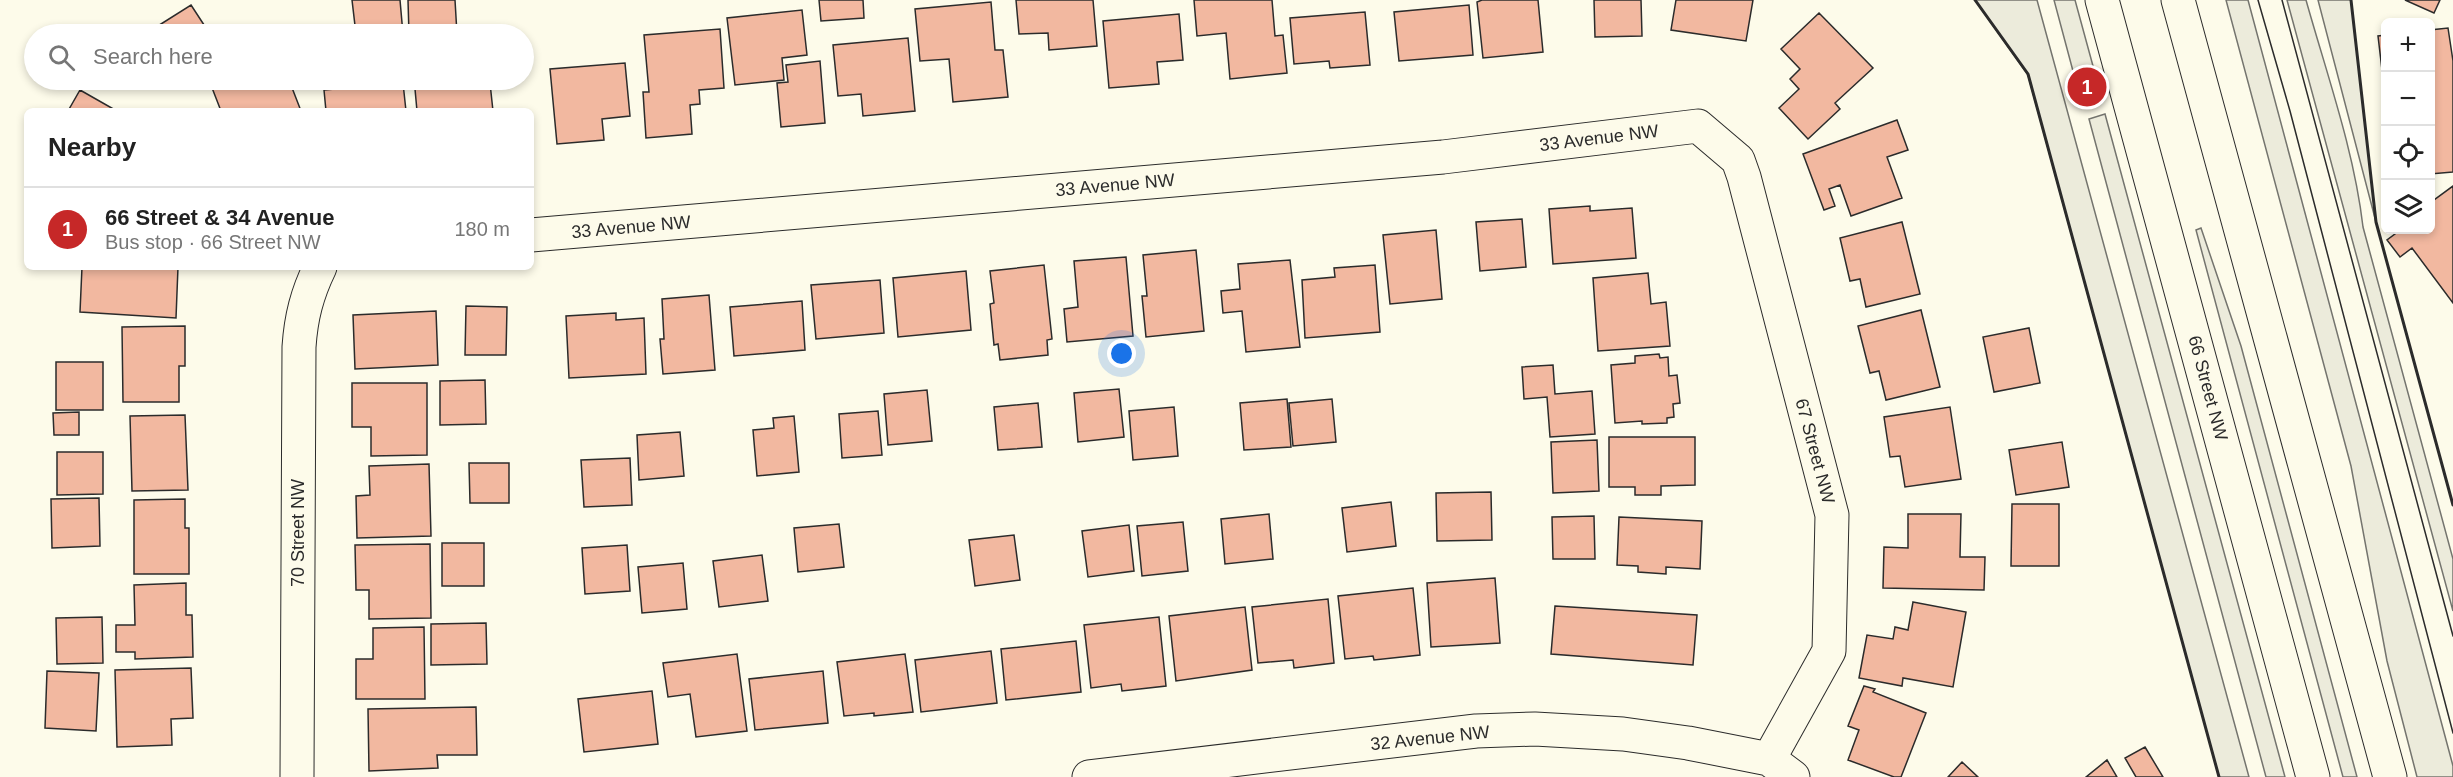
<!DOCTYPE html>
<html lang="en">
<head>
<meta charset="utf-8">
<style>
	:root { --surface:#fff; --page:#f6f6f6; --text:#222; --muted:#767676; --line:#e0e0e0; --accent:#c62828 }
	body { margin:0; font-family:Arial,sans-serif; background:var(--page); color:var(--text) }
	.controls { position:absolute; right:18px; top:18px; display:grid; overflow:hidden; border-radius:9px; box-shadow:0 3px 9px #0003 }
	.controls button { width:54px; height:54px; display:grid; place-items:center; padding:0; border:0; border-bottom:2px solid var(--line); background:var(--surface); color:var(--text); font:30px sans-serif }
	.you { position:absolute; left:1122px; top:354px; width:21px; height:21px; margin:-15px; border:4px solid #fff; border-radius:50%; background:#1a73e8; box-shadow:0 0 0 9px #1a73e833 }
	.badge { display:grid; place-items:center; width:39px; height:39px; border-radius:50%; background:var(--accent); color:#fff; font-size:20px; font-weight:700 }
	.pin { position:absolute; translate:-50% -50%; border:3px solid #fff; box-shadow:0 2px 6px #0006 }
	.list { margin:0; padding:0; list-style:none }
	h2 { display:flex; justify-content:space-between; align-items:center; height:78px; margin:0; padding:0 24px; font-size:26px }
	h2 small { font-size:20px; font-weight:400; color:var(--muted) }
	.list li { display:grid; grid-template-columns:39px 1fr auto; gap:18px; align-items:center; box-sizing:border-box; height:84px; padding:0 24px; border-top:2px solid var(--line) }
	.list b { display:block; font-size:22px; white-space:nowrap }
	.list p { margin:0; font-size:20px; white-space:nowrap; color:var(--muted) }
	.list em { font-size:20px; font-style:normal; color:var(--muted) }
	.icon { flex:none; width:33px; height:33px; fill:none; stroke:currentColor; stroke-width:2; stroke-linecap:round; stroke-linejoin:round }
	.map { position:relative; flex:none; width:2453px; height:777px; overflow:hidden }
	.search { position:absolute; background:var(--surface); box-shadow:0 3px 9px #0003; left:24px; top:24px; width:510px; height:66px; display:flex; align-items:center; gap:15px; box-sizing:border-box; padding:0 21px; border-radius:33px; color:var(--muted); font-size:22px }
	.panel { position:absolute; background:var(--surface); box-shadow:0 3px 9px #0003; left:24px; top:108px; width:510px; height:162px; border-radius:9px }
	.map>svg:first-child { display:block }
	.green { fill:#ecebdb; stroke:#74746e; stroke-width:1.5 }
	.building { fill:#f2b8a0; stroke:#2b2b2b; stroke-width:1.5 }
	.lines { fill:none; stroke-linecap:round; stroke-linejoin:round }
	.minor-casing { stroke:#2b2b2b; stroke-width:35 }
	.major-casing { stroke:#2b2b2b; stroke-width:35 }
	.minor { stroke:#fdfbea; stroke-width:33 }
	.major { stroke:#fdfbea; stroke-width:33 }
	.tram { stroke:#2b2b2b; stroke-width:1.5 }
	.wall { stroke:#2b2b2b; stroke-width:3 }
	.labels { text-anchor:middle; stroke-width:4.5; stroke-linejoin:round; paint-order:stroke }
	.street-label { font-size:18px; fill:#2b2b2b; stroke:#fdfbea }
</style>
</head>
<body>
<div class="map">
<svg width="2453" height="777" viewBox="0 0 2453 777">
	<rect width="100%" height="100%" fill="#fdfbea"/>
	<path class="green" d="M1975,0H2037L2249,777H2219L2028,75Z
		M2054,0H2075L2093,66L2073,71Z
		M2226,0H2248L2453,766V777H2417L2387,661L2351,466Z
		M2287,0H2306C2327,75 2354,150 2363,227L2453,559V611Z
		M2318,0H2351L2376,222Z
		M2105,114L2285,777H2266L2089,119Z
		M2201,228L2241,346L2357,777H2343L2196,230Z"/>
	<path class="building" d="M352,0H400L403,34H356Z
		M408,0H455L457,34H409Z
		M819,0H863L864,18L821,21Z
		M1016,0H1093L1097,46L1049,50L1048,33L1019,34Z
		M1194,0H1272L1275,36L1283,35L1287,73L1230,79L1226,33L1197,36Z
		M1482,0H1538L1543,52L1483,58L1477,2Z
		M1594,0H1641L1642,36L1595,37Z
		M1676,0H1753L1746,41L1671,30Z
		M2405,0H2440L2434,13Z
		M991,2L995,50H1003L1008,97L953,102L949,59L920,61L915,9Z
		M191,5L210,34H157L153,29Z
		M1469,5L1473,55L1399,61L1394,12Z
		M802,10L807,55L782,58L784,80L735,85L727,18Z
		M1365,12L1370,65L1330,68L1329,61L1294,64L1290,18Z
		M1819,13L1873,68L1835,103L1840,109L1808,139L1779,108L1799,89L1790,79L1800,69L1781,49Z
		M1179,14L1183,60L1157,62L1159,84L1109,88L1103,21Z
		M2448,28L2453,61V172L2430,174V30Z
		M720,29L724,88L699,90L700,104L690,105L692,134L646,138L643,92H649L644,35Z
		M2386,35V104L2378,36Z
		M908,38L915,111L863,116L861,94L838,96L833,45Z
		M820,61L825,123L781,127L777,83L788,82L786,65Z
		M625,63L630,116L602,119L604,140L557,144L550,69Z
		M209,80H243L246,89L272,80H289L301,111H221Z
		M403,83L406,111H326L324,90Z
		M490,83L493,111H417L415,89Z
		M80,90L117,111H68Z
		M1897,120L1908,150L1887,157L1902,198L1851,216L1840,185L1829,189L1835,206L1824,210L1803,154Z
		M2453,186V303L2412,248L2400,257L2387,240L2399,231L2398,230H2430V203Z
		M1590,206V211L1632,208L1636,258L1553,264L1549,209Z
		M1522,219L1526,267L1480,271L1476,222Z
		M1902,222L1920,294L1866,307L1860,279L1850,281L1840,238Z
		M1436,230L1442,299L1390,304L1383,235Z
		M1196,250L1204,331L1146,337L1142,296H1147L1143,255Z
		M1126,257L1133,336L1067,342L1064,309L1078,307L1074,261Z
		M1290,260L1300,347L1246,352L1242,311L1223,313L1221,291L1240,289L1238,264Z
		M1044,265L1052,339L1047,340L1048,355L1000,360L998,344L994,345L990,304L994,303L990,271Z
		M1375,265L1380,332L1305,338L1302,280L1335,277L1334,268Z
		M82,267H178L176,318L80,312Z
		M966,271L971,330L898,337L893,278Z
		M1648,273L1651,304L1666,302L1670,346L1598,351L1593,278Z
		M880,280L884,333L816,339L811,285Z
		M709,295L715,370L663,374L660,339H664L662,299Z
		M802,301L805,350L734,356L730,307Z
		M466,306L507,307L506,355H465Z
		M1921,310L1940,387L1886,400L1879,371L1870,373L1858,326Z
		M436,311L438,365L355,369L353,315Z
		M616,313V320L644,318L646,374L569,378L566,316Z
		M185,326V366H179V402H123L122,327Z
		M2029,328L2040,383L1994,392L1983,337Z
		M1659,354L1660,358L1668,357L1669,376L1677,375L1680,403L1673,404L1674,417L1667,418V423L1642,424V421L1615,423L1611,365L1635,363V356Z
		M56,362H103V410H56Z
		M1553,365L1555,394L1592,391L1595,434L1550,437L1547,397L1524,399L1522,367Z
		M485,380L486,424L440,425V381Z
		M352,383H427V455L371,456V427H352Z
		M1119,389L1124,437L1078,442L1074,393Z
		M927,390L932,441L888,445L884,394Z
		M1287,399L1291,447L1244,450L1240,403Z
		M1332,399L1336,442L1293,446L1289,403Z
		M1038,403L1042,447L998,450L994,407Z
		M1174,407L1178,456L1133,460L1129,411Z
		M1950,407L1961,479L1905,487L1900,456L1890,457L1884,417Z
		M878,411L882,455L842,458L839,414Z
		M79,412V435H54L53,413Z
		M185,415L188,490L132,491L130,416Z
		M794,416L799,472L757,476L753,430L774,428L773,418Z
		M680,432L684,476L639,480L637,435Z
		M1609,437H1695V485L1661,486V495H1635V487H1609Z
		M1597,440L1599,491L1553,493L1551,442Z
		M2062,442L2069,487L2016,495L2009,450Z
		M57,452H103V494L57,495Z
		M630,458L632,505L584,507L581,460Z
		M469,463H509V503H470Z
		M429,464L431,536L357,538L356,496L370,495L369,466Z
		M1491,492L1492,540L1437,541L1436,493Z
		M99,498L100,546L52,548L51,499Z
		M185,499V528H189V574H134V500Z
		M1391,502L1396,546L1347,552L1342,508Z
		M2012,504H2059V566H2011Z
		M1269,514L1273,559L1225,564L1221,519Z
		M1908,514H1961L1960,557H1985L1984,590L1883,588L1884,547L1908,548Z
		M1594,516L1595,559H1553L1552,517Z
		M1619,517L1702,521L1700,569L1666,567V574L1638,572V566L1617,565Z
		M1183,522L1188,571L1142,576L1137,526Z
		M839,524L844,567L798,572L794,528Z
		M1129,525L1134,571L1088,577L1082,531Z
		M1014,535L1020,580L975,586L969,540Z
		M442,543H484V586H442Z
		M430,544L431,618L369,619V590H356L355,545Z
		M627,545L630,591L585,594L582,548Z
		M762,555L768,601L719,607L713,561Z
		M683,563L687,609L642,613L638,567Z
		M1495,578L1500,643L1431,647L1427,583Z
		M186,583V615H192L193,657L135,659V652H116V625H135L134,585Z
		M1413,588L1420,655L1374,660L1373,656L1345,659L1338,596Z
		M1328,599L1334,663L1294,668L1293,660L1258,663L1252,607Z
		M1913,602L1966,612L1953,687L1903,678L1902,686L1859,678L1867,635L1893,639L1895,627L1908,630Z
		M1555,606L1697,615L1693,665L1551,654Z
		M1245,607L1252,670L1176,681L1169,616Z
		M102,617L103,663L57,664L56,618Z
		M1159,617L1166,686L1122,691L1121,684L1091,688L1084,625Z
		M486,623L487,664L431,665V624Z
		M424,627L425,699H356V659H373V628Z
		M1076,641L1081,692L1006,700L1001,649Z
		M991,651L997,703L921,712L915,660Z
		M737,654L747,731L696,737L690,694L668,697L663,663Z
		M905,654L913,712L874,716V713L844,716L837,662Z
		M191,668L193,718L171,719L172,745L117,747L115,670Z
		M47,671L99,673L96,731L45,728Z
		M823,671L828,723L755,730L749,679Z
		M1864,686L1875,689L1873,692L1926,713L1901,777H1894L1848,760L1859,730L1848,726Z
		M652,691L658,744L584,752L578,699Z
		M476,707L477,755H437L438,768L369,771L368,709Z
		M2145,747L2163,777H2136L2125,758Z
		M2107,760L2117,777H2086Z
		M1962,762L1978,777H1948Z"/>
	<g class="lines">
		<g class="minor-casing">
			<path id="minor" d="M531,235L1443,157L1698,126L1738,160L1744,177L1832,515L1829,651L1769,759
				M297,777L299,347C301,317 307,294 320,267
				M1089,777L1476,731L1535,729L1623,734L1688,743L1769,759L1793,777"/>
		</g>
		<g class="major-casing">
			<path id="major" d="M2102,0L2313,777
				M2178,0L2390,777"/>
		</g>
		<use href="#minor" class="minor"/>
		<use href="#major" class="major"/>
		<path class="tram" d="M2258,0L2290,111L2453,733
			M2282,0L2453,636"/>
		<path class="wall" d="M1975,0L2028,74L2219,777
			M2351,0L2376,222L2453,505"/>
	</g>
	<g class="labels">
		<g class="street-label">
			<text transform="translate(1599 138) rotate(-7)" y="6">33 Avenue NW</text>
			<text transform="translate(1115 185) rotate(-5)" y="6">33 Avenue NW</text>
			<text transform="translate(631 227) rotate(-5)" y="6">33 Avenue NW</text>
			<text transform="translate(2208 388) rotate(75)" y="6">66 Street NW</text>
			<text transform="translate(1815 451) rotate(75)" y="6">67 Street NW</text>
			<text transform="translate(298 533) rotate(-90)" y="6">70 Street NW</text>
			<text transform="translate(1430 738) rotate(-6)" y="6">32 Avenue NW</text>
		</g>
	</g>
</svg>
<div class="controls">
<button>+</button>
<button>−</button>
<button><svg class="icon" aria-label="locate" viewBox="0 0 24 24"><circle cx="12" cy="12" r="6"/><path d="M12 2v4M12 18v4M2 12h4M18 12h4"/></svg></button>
<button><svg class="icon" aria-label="layers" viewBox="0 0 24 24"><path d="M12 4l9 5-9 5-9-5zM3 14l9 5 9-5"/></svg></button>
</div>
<div class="you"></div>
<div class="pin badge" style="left:2087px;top:87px">1</div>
<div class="search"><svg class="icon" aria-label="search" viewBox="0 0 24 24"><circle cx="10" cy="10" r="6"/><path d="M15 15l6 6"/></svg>Search here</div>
<section class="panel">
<h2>Nearby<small></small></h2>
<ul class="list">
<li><span class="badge">1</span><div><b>66 Street &amp; 34 Avenue</b><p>Bus stop · 66 Street NW</p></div><em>180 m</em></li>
</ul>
</section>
</div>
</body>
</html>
